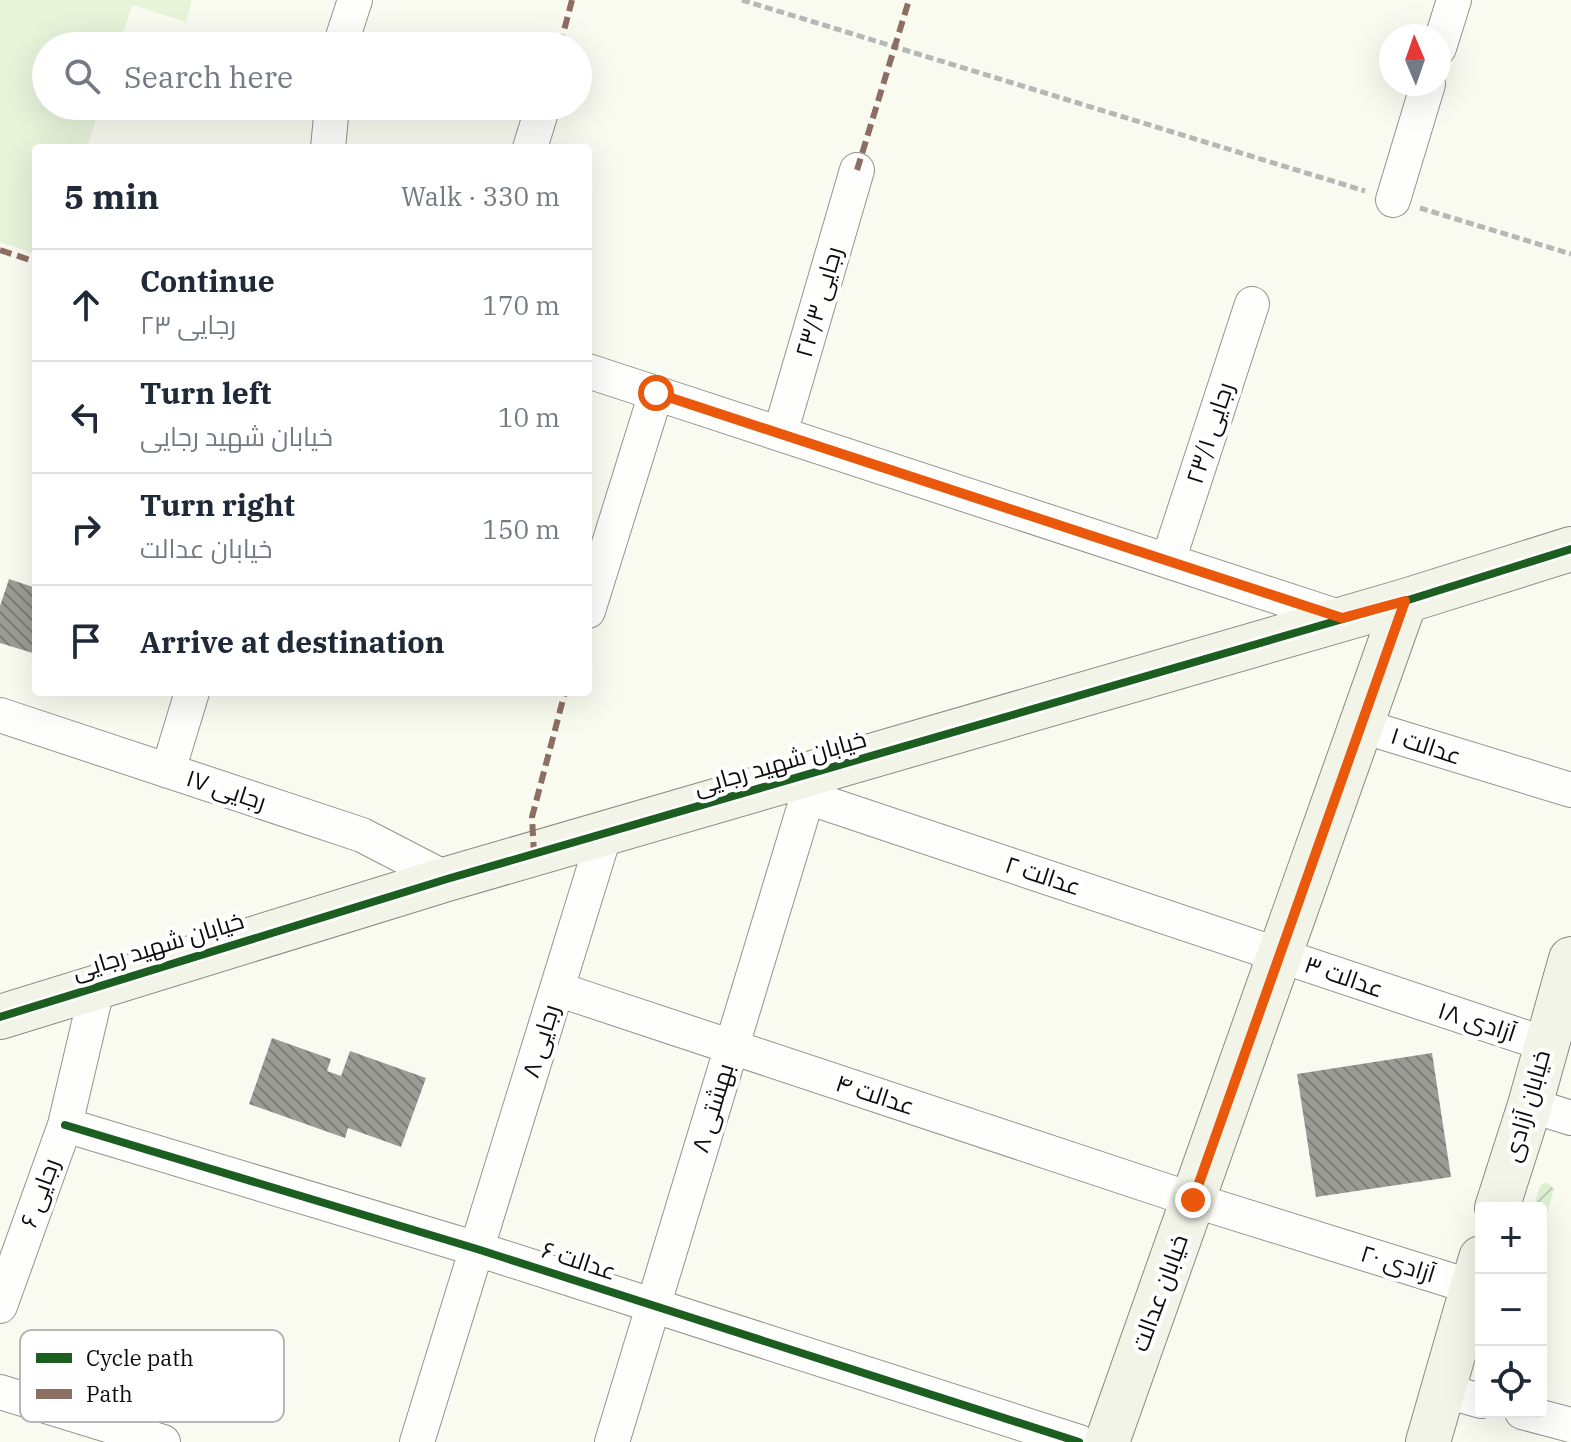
<!DOCTYPE html>
<html lang="en">
<head>
<meta charset="utf-8">
<style>
	:root { --surface:#fff; --page:#f2f2f3; --text:#1f2937; --muted:#747a83; --line:#e0e1e3 }
	body { margin:0; font-family:"IBM Plex Serif",Cairo,serif; background:var(--page); color:var(--text) }
	.controls { position:absolute; right:24px; bottom:24px; display:grid; overflow:hidden; border-radius:8px; box-shadow:0 8px 32px #0002 }
	.controls button { width:72px; height:72px; display:grid; place-items:center; padding:0; border:0; border-bottom:2px solid var(--line); background:var(--surface); color:var(--text); font:40px sans-serif }
	.compass { position:absolute; left:1379px; top:24px; width:72px; height:72px; border-radius:50%; background:var(--surface); box-shadow:0 8px 32px #0002; rotate:358deg }
	.stop { position:absolute; width:24px; height:24px; margin:-18px; border:6px solid #ea580c; border-radius:50%; background:#fff }
	.stop.end { background:#ea580c; border-color:#fff; box-shadow:0 2px 8px #0008 }
	.list { margin:0; padding:0; list-style:none }
	h2 { display:flex; justify-content:space-between; align-items:center; height:104px; margin:0; padding:0 32px; font-size:34px }
	h2 small { font-size:26px; font-weight:400; color:var(--muted) }
	.list li { display:grid; grid-template-columns:52px 1fr auto; gap:24px; align-items:center; box-sizing:border-box; height:112px; padding:0 32px; border-top:2px solid var(--line) }
	.list b { display:block; font-size:30px; white-space:nowrap }
	.list p { margin:0; font-size:26px; white-space:nowrap; color:var(--muted) }
	.list em { font-size:26px; font-style:normal; color:var(--muted) }
	.icon { flex:none; width:44px; height:44px; fill:none; stroke:currentColor; stroke-width:2; stroke-linecap:round; stroke-linejoin:round }
	.map { position:relative; flex:none; width:1571px; height:1442px; overflow:hidden }
	.search { position:absolute; background:var(--surface); box-shadow:0 8px 32px #0002; left:32px; top:32px; width:560px; height:88px; display:flex; align-items:center; gap:20px; box-sizing:border-box; padding:0 28px; border-radius:44px; color:var(--muted); font-size:30px }
	.panel { position:absolute; background:var(--surface); box-shadow:0 8px 32px #0002; left:32px; top:144px; width:560px; height:552px; border-radius:8px }
	.map>svg:first-child { display:block }
	.garden { fill:url(#garden-furrows) }
	.pitch { fill:#e7f4da }
	.building { fill:url(#building-back-hatch) }
	.lines { fill:none; stroke-linecap:round; stroke-linejoin:round }
	.street-casing { stroke:#93948f; stroke-width:36 }
	.secondary-casing { stroke:#8a8a85; stroke-width:46 }
	.path { stroke:#b7b7b5; stroke-width:5; stroke-dasharray:8 4; stroke-linecap:butt }
	.street { stroke:#fefefd; stroke-width:34 }
	.secondary { stroke:#f2f4e8; stroke-width:44 }
	.quiet { stroke:#8d6e63; stroke-width:6; stroke-dasharray:12 6; stroke-linecap:butt }
	.cycleway-casing { stroke:#fff; stroke-width:13 }
	.cycleway { stroke:#1b5e20; stroke-width:8 }
	.route { stroke:#ea580c; stroke-width:10 }
	.labels { text-anchor:middle; stroke-width:8; stroke-linejoin:round; paint-order:stroke }
	.street-label { font-size:24px; fill:#0c0c0c; stroke:#fff }
	.key { fill:#fff; stroke:#b6b6b6; stroke-width:2 }
	.key-label { font-size:22px; fill:#0c0c0c }
</style>
</head>
<body>
<div class="map">
<svg width="1571" height="1442" viewBox="0 0 1571 1442">
	<defs>
		<pattern id="garden-furrows" width="10" height="10" patternUnits="userSpaceOnUse" patternTransform="scale(2)"><rect width="10" height="10" fill="#dcf1d1"/><path d="M-1 1l2-2M0 10L10 0M9 11l2-2" fill="none" stroke="#bccdb2"/></pattern>
		<pattern id="building-back-hatch" width="6" height="6" patternUnits="userSpaceOnUse" patternTransform="scale(2)"><rect width="6" height="6" fill="#9c9c96"/><path d="M-1 5l2 2M0 0l6 6M5-1l2 2" fill="none" stroke="#7e7e79"/></pattern>
	</defs>
	<rect width="100%" height="100%" fill="#fafbf0"/>
	<path class="garden" d="M1547,1182L1554,1189L1541,1233V1208H1533L1540,1186Z"/>
	<path class="pitch" d="M0,0H192L186,22L132,5L119,46H46V106H100L87,148H36V254L0,242Z"/>
	<path class="building" d="M9,579L36,588V654L0,643V606Z
		M272,1038L331,1059L327,1071L341,1076L350,1051L426,1078L401,1147L348,1128L345,1138L249,1104Z
		M1432,1053L1451,1177L1316,1197L1297,1074Z"/>
	<g class="lines">
		<g class="street-casing">
			<path id="street" d="M340,46L355,0
				M1439,48L1454,0
				M328,148L332,106
				M530,148L543,106
				M1393,200L1428,84
				M588,371L1342,618
				M780,434L857,170
				M1168,561L1252,304
				M588,611L656,393
				M0,715L362,835L447,879
				M1362,726L1571,790
				M168,771L192,692
				M807,797L1545,1044
				M557,989L1193,1200L1472,1287
				M1530,1105L1571,1118
				M65,1125L477,1249L1079,1442
				M0,1306L65,1125L98,985
				M1442,1390L1481,1401
				M0,1392L163,1442
				M1522,1412L1571,1425
				M417,1442L605,833
				M612,1442L814,775"/>
		</g>
		<g class="secondary-casing">
			<path id="secondary" d="M0,1017L447,879L1405,601L1571,549
				M1497,1208L1530,1105L1571,959
				M1107,1442L1405,601
				M1428,1442L1481,1258"/>
		</g>
		<path class="path" d="M742,0L1365,191
			M1420,208L1571,254"/>
		<use href="#street" class="street"/>
		<use href="#secondary" class="secondary"/>
		<path class="quiet" d="M560,46L572,0
			M857,170L909,0
			M0,250L36,262
			M534,854L532,817L565,692"/>
		<g class="cycleway-casing">
			<path id="cycleway" d="M0,1017L447,879L1405,601L1571,549
				M65,1125L477,1249L1079,1442"/>
		</g>
		<use href="#cycleway" class="cycleway"/>
	</g>
	<g class="lines">
		<path class="route" d="M656,393L1342,618L1405,601L1193,1200"/>
	</g>
	<g class="labels">
		<g class="street-label">
			<text transform="translate(819 302) rotate(-74)" y="8">رجایی ۲۳/۳</text>
			<text transform="translate(1210 433) rotate(-72)" y="8">رجایی ۲۳/۱</text>
			<text transform="translate(1426 746) rotate(18)" y="8">عدالت ۱</text>
			<text transform="translate(780 763) rotate(-16)" y="8">خیابان شهید رجایی</text>
			<text transform="translate(226 790) rotate(18)" y="8">رجایی ۱۷</text>
			<text transform="translate(1043 876) rotate(18)" y="8">عدالت ۲</text>
			<text transform="translate(158 946) rotate(-17)" y="8">خیابان شهید رجایی</text>
			<text transform="translate(1344 977) rotate(19)" y="8">عدالت ۳</text>
			<text transform="translate(1477 1022) rotate(18)" y="8">آزادی ۱۸</text>
			<text transform="translate(541 1041) rotate(-73)" y="8">رجایی ۸</text>
			<text transform="translate(875 1095) rotate(18)" y="8">عدالت ۴</text>
			<text transform="translate(1527 1106) rotate(-74)" y="8">خیابان آزادی</text>
			<text transform="translate(713 1108) rotate(-73)" y="8">بهشتی ۸</text>
			<text transform="translate(40 1193) rotate(-70)" y="8">رجایی ۶</text>
			<text transform="translate(579 1261) rotate(18)" y="8">عدالت ۶</text>
			<text transform="translate(1398 1264) rotate(17)" y="8">آزادی ۲۰</text>
			<text transform="translate(1160 1293) rotate(-70)" y="8">خیابان عدالت</text>
		</g>
	</g>
	<rect x="20" y="1330" width="264" height="92" rx="12" class="key"/>
	<rect x="36" y="1353" width="36" height="10" fill="#1b5e20"/>
	<rect x="36" y="1389" width="36" height="10" fill="#8d6e63"/>
	<g class="key-label">
		<text x="86" y="1366">Cycle path</text>
		<text x="86" y="1402">Path</text>
	</g>
</svg>
<div class="controls">
<button>+</button>
<button>−</button>
<button><svg class="icon" aria-label="locate" viewBox="0 0 24 24"><circle cx="12" cy="12" r="6"/><path d="M12 2v4M12 18v4M2 12h4M18 12h4"/></svg></button>
</div>
<svg class="compass" viewBox="-18 -18 36 36"><path d="M0-13l5 13h-10z" fill="#e53935"/><path d="M0 13l5-13h-10z" fill="#747a83"/></svg>
<div class="stop" style="left:656px;top:393px"></div>
<div class="stop end" style="left:1193px;top:1200px"></div>
<div class="search"><svg class="icon" aria-label="search" viewBox="0 0 24 24"><circle cx="10" cy="10" r="6"/><path d="M15 15l6 6"/></svg>Search here</div>
<section class="panel">
<h2>5 min<small>Walk · 330 m</small></h2>
<ul class="list">
<li><svg class="icon" aria-label="ahead" viewBox="0 0 24 24"><path d="M12 20V5M6 11l6-6 6 6"/></svg><div><b>Continue</b><p>رجایی ۲۳</p></div><em>170 m</em></li>
<li><svg class="icon" aria-label="left" viewBox="0 0 24 24"><path d="M17 20v-9H6M10 6l-5 5 5 5"/></svg><div><b>Turn left</b><p>خیابان شهید رجایی</p></div><em>10 m</em></li>
<li><svg class="icon" aria-label="right" viewBox="0 0 24 24"><path d="M7 20v-9h11M14 6l5 5-5 5"/></svg><div><b>Turn right</b><p>خیابان عدالت</p></div><em>150 m</em></li>
<li><svg class="icon" aria-label="arrive" viewBox="0 0 24 24"><path d="M6 21V4h12l-3 4 3 4H6"/></svg><div><b>Arrive at destination</b></div></li>
</ul>
</section>
</div>
</body>
</html>
